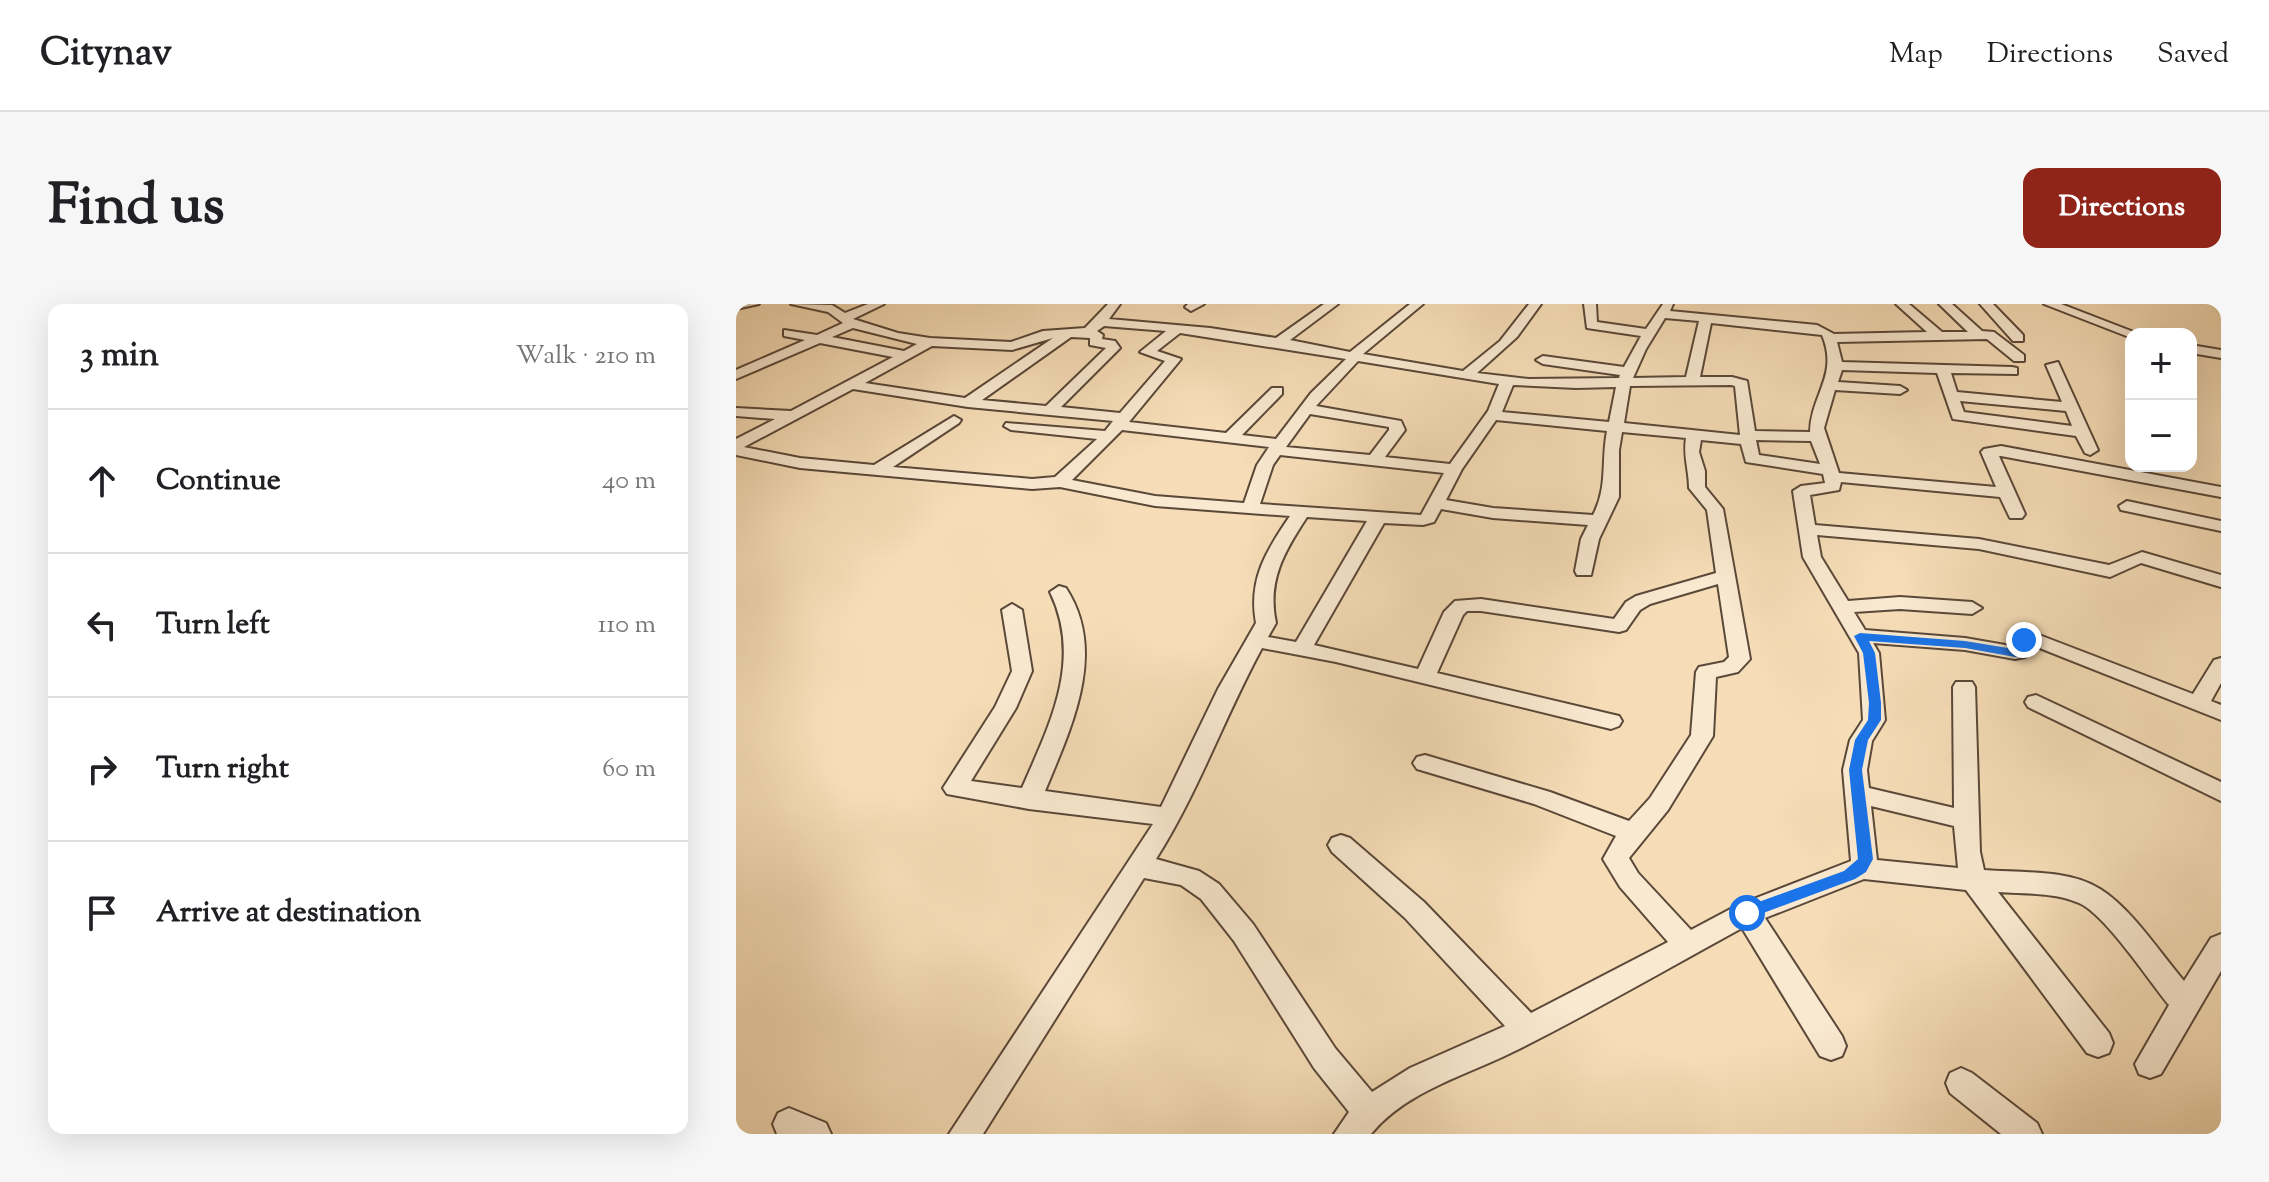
<!DOCTYPE html>
<html lang="en">
<head>
<meta charset="utf-8">
<style>
	:root { --surface:#fff; --page:#f6f6f6; --text:#202124; --muted:#757577; --line:#e0e0e0; --accent:#8f2418 }
	body { margin:0; font-family:"Sorts Mill Goudy",serif; background:var(--page); color:var(--text) }
	.controls { position:absolute; right:24px; top:24px; display:grid; overflow:hidden; border-radius:16px; box-shadow:0 8px 32px #0002 }
	.controls button { width:72px; height:72px; display:grid; place-items:center; padding:0; border:0; border-bottom:2px solid var(--line); background:var(--surface); color:var(--text); font:40px sans-serif }
	.stop { position:absolute; width:24px; height:24px; margin:-18px; border:6px solid #1a73e8; border-radius:50%; background:#fff }
	.stop.end { background:#1a73e8; border-color:#fff; box-shadow:0 2px 8px #0008 }
	.list { margin:0; padding:0; list-style:none }
	h2 { display:flex; justify-content:space-between; align-items:center; height:104px; margin:0; padding:0 32px; font-size:34px }
	h2 small { font-size:26px; font-weight:400; color:var(--muted) }
	.list li { display:grid; grid-template-columns:52px 1fr auto; gap:24px; align-items:center; box-sizing:border-box; height:144px; padding:0 32px; border-top:2px solid var(--line) }
	.list b { display:block; font-size:30px; white-space:nowrap }
	.list em { font-size:26px; font-style:normal; color:var(--muted) }
	.icon { flex:none; width:44px; height:44px; fill:none; stroke:currentColor; stroke-width:2; stroke-linecap:round; stroke-linejoin:round }
	.map { position:relative; flex:none; width:1485px; height:830px; overflow:hidden; border-radius:16px }
	header { display:flex; align-items:center; gap:48px; box-sizing:border-box; height:112px; padding:0 40px; background:var(--surface); border-bottom:2px solid var(--line) }
	header strong { font-size:38px }
	nav { display:flex; gap:44px; margin-inline-start:auto; font-size:28px }
	.intro { display:flex; align-items:center; justify-content:space-between; box-sizing:border-box; height:192px; padding:0 48px }
	h1 { margin:0; font-size:56px }
	.button { padding:20px 36px; border-radius:16px; background:var(--accent); color:#fff; font-size:28px; font-weight:700 }
	main { display:flex; gap:48px; padding:0 48px }
	aside { flex:1; background:var(--surface); border-radius:16px; box-shadow:0 8px 32px #0002 }
	.map>svg:first-child { display:block }
	.lines { fill:none; stroke-linecap:round; stroke-linejoin:round }
	.minor-casing { stroke:#5a4839; stroke-width:4 }
	.minor { fill:#f9e9d0; fill-rule:evenodd }
	.route { fill:#1a73e8 }
</style>
</head>
<body>
<header>
<strong>Citynav</strong>
<nav><a>Map</a><a>Directions</a><a>Saved</a></nav>
</header>
<div class="intro"><h1>Find us</h1><a class="button">Directions</a></div>
<main>
<aside>
<h2>3 min<small>Walk · 210 m</small></h2>
<ul class="list">
<li><svg class="icon" aria-label="ahead" viewBox="0 0 24 24"><path d="M12 20V5M6 11l6-6 6 6"/></svg><div><b>Continue</b></div><em>40 m</em></li>
<li><svg class="icon" aria-label="left" viewBox="0 0 24 24"><path d="M17 20v-9H6M10 6l-5 5 5 5"/></svg><div><b>Turn left</b></div><em>110 m</em></li>
<li><svg class="icon" aria-label="right" viewBox="0 0 24 24"><path d="M7 20v-9h11M14 6l5 5-5 5"/></svg><div><b>Turn right</b></div><em>60 m</em></li>
<li><svg class="icon" aria-label="arrive" viewBox="0 0 24 24"><path d="M6 21V4h12l-3 4 3 4H6"/></svg><div><b>Arrive at destination</b></div></li>
</ul>
</aside>
<div class="map">
<svg width="1485" height="830" viewBox="0 0 1485 830">
	<rect width="100%" height="100%" fill="#f6ddb7"/>
	<filter id="stains"><feTurbulence type="fractalNoise" baseFrequency=".0025" numOctaves="4"/><feColorMatrix values="0 0 0 0 .2 0 0 0 0 .09 0 0 0 0 .02 0 0 0 .5 -.17"/></filter>
	<radialGradient id="worn" r=".72"><stop offset=".6" stop-color="#630" stop-opacity="0"/><stop offset="1" stop-color="#630" stop-opacity=".3"/></radialGradient>
	<g class="lines">
		<g class="minor-casing">
			<path id="minor" d="M0,0H23L0,5Z
				M55,0L96,1L109,9L132,0H148L117,15L162,29L194,34L275,38L307,27L349,24L372,0H384L373,15L474,24L540,34L588,0H602L554,36L614,48L674,0H687L627,50L727,67L764,37L793,0H805L781,33L741,69L793,75L883,74L884,71L807,60L800,56L807,52L888,63L905,32L851,24L848,0H860L861,18L910,25L927,0H937L934,7L1081,21L1098,30L1191,28L1160,0H1173L1206,28H1232L1203,0H1216L1246,27L1258,28L1288,51V57H1278L1251,35L1101,38L1106,58L1276,63L1281,64V70L1215,69L1221,88L1326,98L1310,61L1322,58L1362,146L1354,151L1349,149L1340,132L1217,115L1201,69L1106,66L1102,78L1164,82L1171,86L1164,90L1099,86L1088,124L1103,169L1260,183L1245,148L1248,145L1265,142L1485,183V193L1265,152H1263L1289,210L1286,214H1274L1264,193L1105,178L1103,186L1074,191L1079,221L1243,235L1373,261L1406,248L1485,271V283L1405,259L1374,273L1243,245L1081,231L1085,253L1112,297L1164,293L1236,298L1246,304L1236,310L1164,305L1118,308L1129,326L1229,334L1275,342L1281,332L1298,329L1457,390L1478,356L1485,354V379L1475,397L1485,401V416L1296,341L1289,353L1279,355L1229,346L1137,339L1143,349L1149,416L1136,437L1131,466L1133,484L1218,504L1217,383L1220,378H1236L1239,383L1244,548L1248,566C1284,569 1333,565 1364,585C1396,605 1424,649 1448,677L1475,634L1485,630V667L1425,770L1414,774L1403,770L1399,760L1433,701C1413,677 1369,610 1343,599C1319,588 1288,590 1262,588L1373,729L1377,739L1373,749L1362,753L1351,749L1230,586L1128,575L1029,614L1106,732L1110,742L1106,752L1095,756L1084,752L1006,624C931,665 857,708 781,746C732,771 671,786 635,830H598L613,808L578,764L498,637L465,595L445,581L408,574L247,830H213L417,520L293,505L211,490L207,484L259,403L276,367L266,306L276,300L286,306L296,367L280,404L235,477L286,484C314,420 347,356 314,288L323,282L330,284C372,348 335,424 309,487L425,503L482,385L520,319C512,276 530,247 554,212L419,202L324,183L296,185L64,164L0,151V135L39,115L0,112V104L55,107L157,53L84,39L0,75V66L69,36L48,32V26L81,31L107,19L92,8ZM929,14L963,17L950,73L897,74L910,45ZM975,19L1086,31C1103,71 1075,90 1074,128L1019,127L1011,77L996,73H964ZM368,22L430,27L404,48L429,57L384,109L325,103L384,44L379,37L366,35L367,31L361,27ZM117,24L181,40L168,47L96,33ZM444,29L610,55L575,89L540,135L506,131L546,90V84H536L490,129L393,118L445,55L421,47ZM335,33L354,34V41L370,44L310,102L246,96ZM317,34L229,94L129,79L196,42L276,46ZM622,57L763,80L752,107L714,160L649,153L669,126L665,117L580,102ZM777,81L840,84L880,83L873,118L766,108ZM995,81L999,82L1004,131L888,119L894,82ZM117,85L232,103L377,117L369,127L270,119L268,122L275,126L361,135L319,173L296,175L157,163L223,119L225,116L218,112L138,161L64,154L8,143ZM1224,97L1330,107L1336,122L1228,108ZM574,110L653,123V126L634,151L550,143ZM760,116L871,127C865,158 872,183 857,211L757,204L710,196L726,165ZM386,126L533,143L521,161L508,199L419,192L336,176ZM886,128L950,134C947,152 953,166 953,184L971,206L980,269L900,292L890,298L878,315L745,295L719,297L708,308L682,365L578,341L648,219L687,221L698,218L705,205L757,214L852,221L845,235L839,267L841,271H855L863,235L883,193V146ZM965,136L1005,140L1010,158L1087,170L1089,179L1065,182L1057,187L1067,253L1123,349L1127,416L1114,436L1107,466L1115,557L1002,601L955,626L902,569L893,554L932,506L977,432L980,373L1002,368L1014,355L987,205L969,183V167L963,148ZM1020,136L1075,137L1084,160L1023,151ZM544,151L708,169L685,211L524,200L537,161ZM571,213L631,217L560,338L532,333L540,319C531,277 548,248 571,213ZM982,280L993,353L988,358L963,363L960,368L955,431L914,494L893,517L814,488L689,451L681,453L677,459L681,465L798,500L880,532L867,555L884,583L932,638L795,709L688,598L614,534L605,531L596,534L592,541L596,548L669,614L769,722L674,764L636,788L599,744L517,620L483,580L463,567L420,555C462,489 488,414 526,344L600,358L875,425L883,422L886,417L883,412L701,369L727,311L731,307H745L883,328L890,326L904,306L914,300ZM1135,502L1218,522L1222,564L1141,556Z
				M452,0H468L455,7L449,3Z
				M1244,0H1257L1287,31V37H1277Z
				M1308,0H1325L1403,30L1393,33Z
				M1455,41L1485,46V54L1455,49Z
				M1391,197L1485,217V227L1385,206L1383,202Z
				M1300,391L1485,478V497L1292,403L1289,398L1292,393Z
				M1225,764L1236,769L1301,819L1306,830H1265L1214,789L1210,779L1214,769Z
				M53,804L90,819L95,830H41L37,820L42,809Z"/>
		</g>
		<use href="#minor" class="minor"/>
	</g>
	<path class="route" d="M1124,329L1229,337L1278,345L1284,334L1294,336L1287,351L1279,353L1229,344L1133,337L1139,349L1145,399V416L1132,436L1126,466L1137,555L1130,568L1119,575L1011,615L1006,613V604L1108,567L1122,555L1113,466L1119,436L1132,416L1133,399L1127,349L1118,332Z"/>
	<rect width="100%" height="100%" filter="url(#stains)"/>
	<rect width="100%" height="100%" fill="url(#worn)"/>
</svg>
<div class="controls">
<button>+</button>
<button>−</button>
</div>
<div class="stop" style="left:1011px;top:609px"></div>
<div class="stop end" style="left:1288px;top:336px"></div>
</div>
</main>
</body>
</html>
